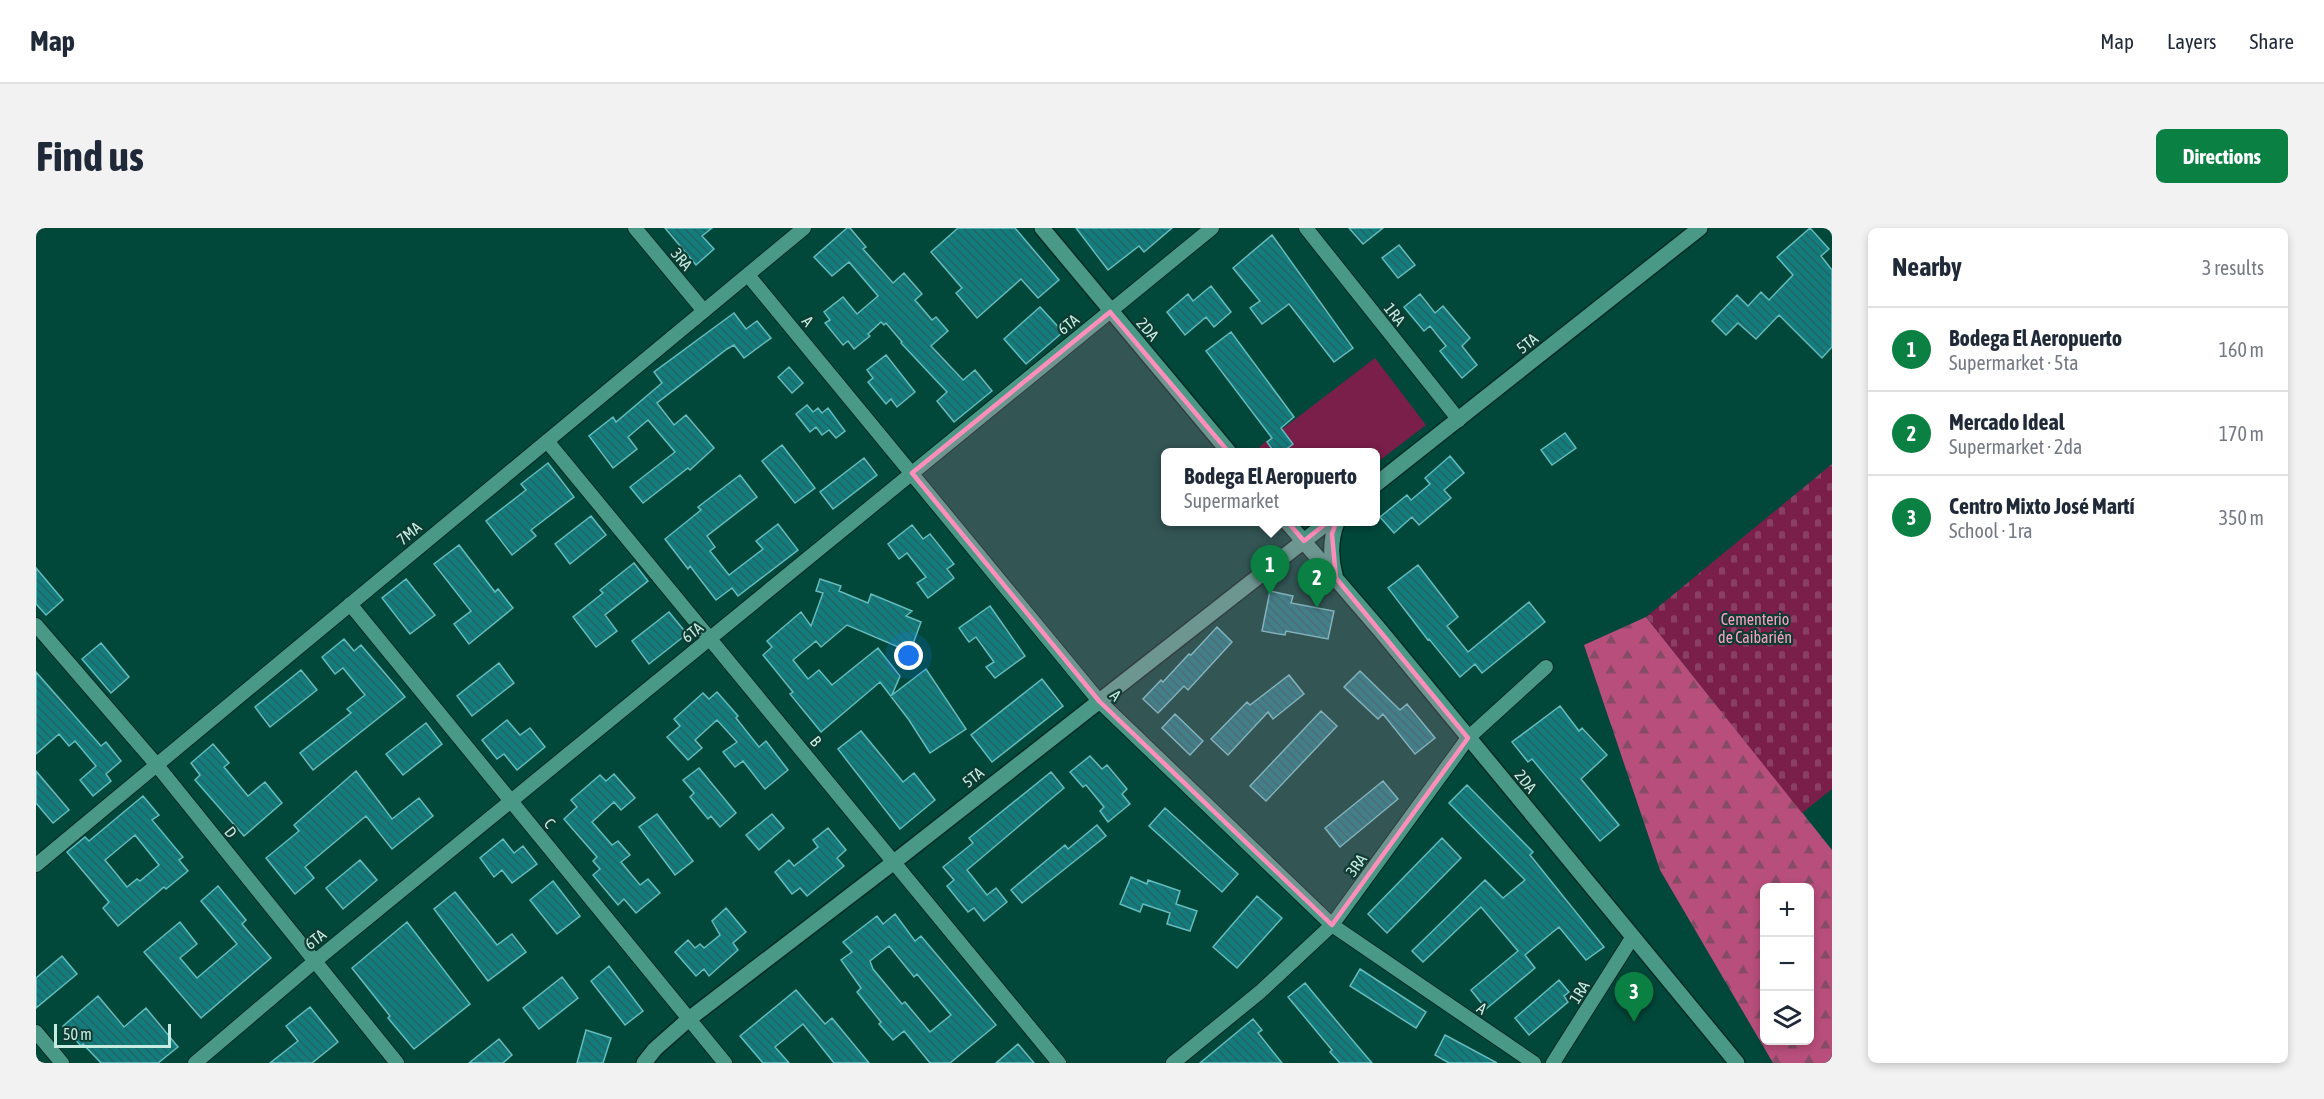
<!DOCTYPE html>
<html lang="en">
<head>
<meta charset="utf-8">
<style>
	:root { --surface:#fff; --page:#f2f2f3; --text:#1f2937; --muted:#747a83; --line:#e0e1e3; --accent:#0b8043 }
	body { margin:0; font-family:"Asap Condensed",sans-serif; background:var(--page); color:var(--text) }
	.controls { position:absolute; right:18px; bottom:18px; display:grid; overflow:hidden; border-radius:9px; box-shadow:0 3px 9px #0003 }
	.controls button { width:54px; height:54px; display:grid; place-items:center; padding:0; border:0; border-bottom:2px solid var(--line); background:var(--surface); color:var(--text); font:30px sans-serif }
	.scale { position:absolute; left:18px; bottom:15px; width:117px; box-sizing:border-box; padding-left:6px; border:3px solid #c6ece1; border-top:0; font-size:16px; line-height:21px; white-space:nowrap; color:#c6ece1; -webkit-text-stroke:4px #0f3b32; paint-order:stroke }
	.you { position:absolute; left:873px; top:428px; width:21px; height:21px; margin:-15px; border:4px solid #fff; border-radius:50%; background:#1a73e8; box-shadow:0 0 0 9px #1a73e833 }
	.badge { display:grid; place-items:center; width:39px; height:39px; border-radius:50%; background:var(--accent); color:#fff; font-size:20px; font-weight:700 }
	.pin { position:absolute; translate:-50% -50px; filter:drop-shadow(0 2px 3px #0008) }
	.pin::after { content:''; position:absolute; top:32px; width:21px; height:18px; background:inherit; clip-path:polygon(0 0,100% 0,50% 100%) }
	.popup { position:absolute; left:1125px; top:220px; width:219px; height:78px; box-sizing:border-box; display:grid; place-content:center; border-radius:9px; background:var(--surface); filter:drop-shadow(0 2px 4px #0005); font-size:20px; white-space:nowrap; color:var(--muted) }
	.popup b { font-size:22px; color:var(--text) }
	.popup::after { content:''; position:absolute; left:50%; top:100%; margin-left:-12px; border:12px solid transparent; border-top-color:var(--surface) }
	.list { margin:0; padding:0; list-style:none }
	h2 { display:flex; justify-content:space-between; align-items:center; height:78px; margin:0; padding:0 24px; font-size:26px }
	h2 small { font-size:20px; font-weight:400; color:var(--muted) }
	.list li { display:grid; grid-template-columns:39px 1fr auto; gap:18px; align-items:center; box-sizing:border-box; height:84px; padding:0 24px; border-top:2px solid var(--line) }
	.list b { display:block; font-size:22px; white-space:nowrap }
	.list p { margin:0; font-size:20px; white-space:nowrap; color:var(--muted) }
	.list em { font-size:20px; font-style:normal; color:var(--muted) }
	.icon { flex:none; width:33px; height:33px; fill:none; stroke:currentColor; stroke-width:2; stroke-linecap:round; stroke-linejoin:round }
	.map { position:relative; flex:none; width:1796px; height:835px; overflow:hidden; border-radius:9px }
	header { display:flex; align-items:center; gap:36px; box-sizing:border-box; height:84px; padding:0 30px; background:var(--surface); border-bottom:2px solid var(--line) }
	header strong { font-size:28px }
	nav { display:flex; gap:33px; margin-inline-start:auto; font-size:21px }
	.intro { display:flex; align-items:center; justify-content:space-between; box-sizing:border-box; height:144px; padding:0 36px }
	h1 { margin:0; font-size:42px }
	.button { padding:15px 27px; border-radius:9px; background:var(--accent); color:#fff; font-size:21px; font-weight:700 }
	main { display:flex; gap:36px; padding:0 36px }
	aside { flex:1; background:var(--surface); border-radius:9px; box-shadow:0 3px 9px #0003 }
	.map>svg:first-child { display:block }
	.green { fill:#7a1e4a }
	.forest { fill:url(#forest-firs); fill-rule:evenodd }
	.cemetery { fill:url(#cemetery-stones) }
	.building { fill:url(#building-back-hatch); stroke:#65bbbc; stroke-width:1.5; fill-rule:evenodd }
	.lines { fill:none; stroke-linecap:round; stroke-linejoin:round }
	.minor-casing { stroke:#002b23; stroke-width:16 }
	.tertiary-casing { stroke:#002b23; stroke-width:18 }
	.minor { stroke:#4a9987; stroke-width:14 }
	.tertiary { stroke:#4a9987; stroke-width:15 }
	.marked { fill:#ff8eba; fill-opacity:0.2; stroke:#ff8eba; stroke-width:4.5; stroke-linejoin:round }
	.labels { text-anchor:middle; stroke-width:4.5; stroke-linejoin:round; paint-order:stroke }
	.street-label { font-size:16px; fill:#c6ece1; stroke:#0f3b32 }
	.park-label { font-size:16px; fill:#f5a2c1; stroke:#0f3b32 }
</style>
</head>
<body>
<header>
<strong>Map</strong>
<nav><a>Map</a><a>Layers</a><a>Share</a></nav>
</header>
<div class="intro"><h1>Find us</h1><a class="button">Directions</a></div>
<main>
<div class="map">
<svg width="1796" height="835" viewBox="0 0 1796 835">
	<defs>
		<pattern id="forest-firs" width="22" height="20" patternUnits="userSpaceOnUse" patternTransform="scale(1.5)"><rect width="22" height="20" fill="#b84e7b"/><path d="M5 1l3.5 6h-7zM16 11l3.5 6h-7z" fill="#864b65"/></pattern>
		<pattern id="cemetery-stones" width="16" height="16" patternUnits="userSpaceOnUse" patternTransform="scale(1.5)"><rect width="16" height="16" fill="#7a1e4a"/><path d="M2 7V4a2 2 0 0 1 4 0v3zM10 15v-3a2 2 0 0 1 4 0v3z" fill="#8b3f64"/></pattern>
		<pattern id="building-back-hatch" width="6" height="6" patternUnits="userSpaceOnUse" patternTransform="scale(1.5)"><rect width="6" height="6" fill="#137c7d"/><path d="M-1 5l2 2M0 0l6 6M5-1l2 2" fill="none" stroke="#256463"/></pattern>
	</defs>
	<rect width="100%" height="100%" fill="#01483b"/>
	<path class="green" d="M1339,130L1390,197L1339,236V224H1228L1223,219Z"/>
	<path class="forest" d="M1610,389L1796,622V835H1737L1624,642L1548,417ZM1728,660H1774V812H1728Z"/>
	<path class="cemetery" d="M1796,236V561L1766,585L1610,389Z"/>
	<path class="building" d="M629,0H676L666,8L678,21L660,37Z
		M811,0H814L830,19L827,21L857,55L868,45L886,66L879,72L896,92L900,89L912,103L895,118L927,152L939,142L956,163L918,194L901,173L911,164L865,115L866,114L850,95L848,97L845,94L832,106L834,108L818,121L812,113L807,117L789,95L794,92L788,84L807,69L821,86L842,68L813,34L796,48L778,29Z
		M922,0H979L1023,52L1002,70L985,51L941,90L920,65L926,60L895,24Z
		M1040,0H1136L1108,24L1103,18L1072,42Z
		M1313,0H1347L1327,16Z
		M1774,0L1793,21L1785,28L1796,42V119L1786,130L1743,87L1720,111L1702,95L1690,107L1676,93L1701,67L1712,78L1725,64L1733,72L1757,47L1741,29Z
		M1236,7L1317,120L1298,134L1253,76L1226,96L1214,80L1224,73L1197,40Z
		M1363,17L1379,37L1362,50L1346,30Z
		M1175,58L1195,84L1178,99L1170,89L1149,107L1131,84L1152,66L1157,73Z
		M1384,66L1399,85L1407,78L1434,110L1426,118L1441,137L1426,150L1404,123L1410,118L1394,98L1388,103L1368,79Z
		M1004,79L1027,104L990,136L968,111Z
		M698,85L710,101L721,93L735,110L708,130L698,117L691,121L621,175L638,197L650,187L678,220L654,242L652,240L607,275L594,259L639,224L612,192L592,209L601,221L577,240L553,208L577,189L580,194L626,155L618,144Z
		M1195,104L1258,189L1245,200L1257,216L1245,225H1239L1231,214L1236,210L1170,123Z
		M850,127L879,164L861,179L855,171L850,176L832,154L837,150L831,142Z
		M753,139L767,155L756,165L742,149Z
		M771,177L777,184L782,180L786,185L792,180L809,203L800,210L793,202L786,207L780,199L774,204L760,186Z
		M1529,205L1540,220L1516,237L1505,222Z
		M746,217L779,260L759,275L726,233Z
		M1414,228L1428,245L1408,262L1415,270L1383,297L1376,289L1358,305L1344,289L1371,267L1375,272L1394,256L1389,250Z
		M828,230L841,247L797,281L784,264Z
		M512,235L538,269L495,302L500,308L476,327L450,293L490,262L485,256Z
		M704,247L721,269L671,308L679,319L674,323L693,347L727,321L720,313L742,296L762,322L702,368L696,360L680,372L654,338L652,341L629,311L665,282L662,279Z
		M555,288L570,307L534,336L519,316Z
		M876,297L887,311L894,306L918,336L911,341L918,350L892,370L881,355L890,349L871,325L863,331L852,316Z
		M423,317L459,364L462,361L477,380L433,416L418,396L435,383L398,336Z
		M598,335L612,353L569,387L581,403L560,419L537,389L567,365L564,362Z
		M1382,337L1422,389L1411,398L1432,424L1493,374L1509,394L1446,445L1439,436L1424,449L1393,411L1392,412L1352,360Z
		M0,340L27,372L10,387L0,376Z
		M370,351L399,387L374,406L346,370Z
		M784,351L805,358L803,363L832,375L835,366L876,383L870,388L885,394L874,424L811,397L785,419L780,413L757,432L772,451L783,442L796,457L842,420L864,448L856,467L890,441L930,501L894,525L873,492L844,454L785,504L754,466L757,464L727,427L736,419L731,413L765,384L775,398L787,365L780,363Z
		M1234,363L1257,368L1255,375L1298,383L1292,411L1250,403L1249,407L1226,403Z
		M954,378L989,428L959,450L950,439L958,434L940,409L933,414L923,400Z
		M633,384L651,406L613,436L596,413Z
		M1181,399L1196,414L1152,462L1148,458L1122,485L1107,471L1125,452L1127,454L1153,426L1155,427Z
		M308,411L318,423L325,417L369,469L277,542L264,525L315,485L311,481L329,467L307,440L299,446L286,429Z
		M65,415L93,449L75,465L46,431Z
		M463,435L478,455L436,488L421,468Z
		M265,442L281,462L234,499L219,479Z
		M1324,443L1364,482L1371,476L1399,510L1379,526L1347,486L1342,491L1308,459Z
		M0,444L65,518L70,514L85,533L70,546L75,553L57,568L44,552L60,538L39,513L33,518L23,506L0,526Z
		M1253,447L1268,466L1237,491L1232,484L1192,527L1175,511L1211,474L1214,477Z
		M1006,451L1027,478L956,534L935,507Z
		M681,464L702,488L700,490L723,519L730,513L752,542L729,561L707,533L699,539L687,524L701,514L681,492L659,512L666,520L652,532L631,509L644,498L638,491L667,465L673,471Z
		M1524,478L1543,503L1546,500L1571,527L1545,551L1583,597L1564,613L1496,531L1492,534L1476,514Z
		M1285,483L1301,498L1230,573L1214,558Z
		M1139,486L1167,513L1154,527L1126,500Z
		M471,492L484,507L494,500L509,519L481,542L468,526L461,531L446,512Z
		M390,495L406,516L367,547L350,526Z
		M825,503L867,554L878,545L899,572L864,601L802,521Z
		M177,516L193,535L188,539L212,568L229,554L246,575L208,608L159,552L164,547L155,535Z
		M1054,528L1066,541L1071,537L1091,561L1086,566L1094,576L1072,594L1064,583L1068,579L1050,557L1047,559L1034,544Z
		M663,540L700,585L684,599L675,588L672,591L654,569L658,565L647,552Z
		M0,543L33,582L17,595L0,575Z
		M320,543L356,591L383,570L397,588L356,621L330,588L269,639L278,650L259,666L230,630L263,603L258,597Z
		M1015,544L1028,560L931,642L951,667L960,660L971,674L948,693L938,680L932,684L911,658L918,652L907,639L937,615L933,610Z
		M578,546L599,570L585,582L578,574L556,594L576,617L582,613L594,627L585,634L604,657L612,651L624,665L600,685L588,671L582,677L557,647L564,641L557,633L561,629L528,591L541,579L535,572L564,547L570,553Z
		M1347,553L1362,571L1304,619L1289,600Z
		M1431,557L1497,624L1494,627L1568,719L1550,732L1523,699L1489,727L1499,740L1450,781L1435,762L1482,723L1445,679L1387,734L1376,723L1449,652L1467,670L1489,652L1413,575Z
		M107,568L123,587L116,592L147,629L143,632L152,643L130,661L128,659L82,698L67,680L73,674L31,624L49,609L53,613ZM99,607L123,637L104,653L101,651L91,659L69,632Z
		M1129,580L1202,646L1186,664L1113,598Z
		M621,586L657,633L639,647L603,599Z
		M736,586L748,600L723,622L710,607Z
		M1061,597L1070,608L986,675L975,662L1029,617L1032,621Z
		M792,600L810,622L801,630L808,638L771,668L764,660L756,666L739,644L753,632L758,638L782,619L777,612Z
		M1406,610L1425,630L1351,705L1332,686Z
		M467,611L478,625L487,618L501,636L476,655L466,642L458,649L444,630Z
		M324,632L341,652L307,681L290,660Z
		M1095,649L1111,656L1112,652L1144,663L1140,676L1161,683L1154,703L1131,696L1134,685L1107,676L1104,684L1084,676Z
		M517,653L544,688L521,706L494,672Z
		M182,658L210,692L206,696L235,730L165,790L108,724L144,694L161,716L144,730L161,750L201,716L165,673Z
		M419,664L461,717L476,706L490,724L452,753L398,681Z
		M1221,668L1246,690L1201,740L1177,719Z
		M690,680L710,704L697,715L702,722L673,748L668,741L660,748L639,724L652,712L659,720L664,716L668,720L684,707L676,693Z
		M859,686L879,713L885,708L960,797L914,835H894L868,803L857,812L843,796L845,794L821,764L825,760L805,732L816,724L807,714L841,688L847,696ZM853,718L878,749L881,746L915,787L894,804L869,774L866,776L837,741L834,733Z
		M371,694L434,776L378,821L352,790L354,788L316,740Z
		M26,728L41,746L0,780V750Z
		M573,738L607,783L589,797L555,753Z
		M1324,741L1390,784L1380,800L1314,758Z
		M526,749L542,770L503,801L487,780Z
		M1523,752L1533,764L1528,768L1532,774L1493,807L1479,790Z
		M1269,755L1313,808L1336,835H1304L1294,824L1296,822L1252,769Z
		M760,762L789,796L796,790L833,835H798L767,796L739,819L753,835H727L704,808Z
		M62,768L88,799L110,780L142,819L122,835H65L47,816L45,818L27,798Z
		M274,779L302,814L276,835H234L262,813L250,798Z
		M1217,791L1226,802L1222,805L1246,835H1164Z
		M550,802L575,810L567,835H541Z
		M1409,807L1461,835H1413L1399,827Z
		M463,811L476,827L467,835H433Z
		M982,816L998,835H960Z"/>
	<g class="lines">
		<g class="minor-casing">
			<path id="minor" d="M599,0L668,83
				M1270,0L1423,192
				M712,47L1063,473L1296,697L1498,835
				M511,213L1023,835
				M314,376L689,835
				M0,397L120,536L361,835
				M0,637L768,0
				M0,804L26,835
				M159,835L278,734L1176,0
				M1137,835L1224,764L1296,697L1432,510L1510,439
				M1517,835L1596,710"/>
		</g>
		<g class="tertiary-casing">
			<path id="tertiary" d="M1006,0L1193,224
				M1339,257L1664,0
				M1251,294L1344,402L1701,835
				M1299,347C1294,328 1294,312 1301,294
				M608,835L619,821L653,791L858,634L1292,294"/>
		</g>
		<use href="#minor" class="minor"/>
		<use href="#tertiary" class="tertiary"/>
	</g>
	<path class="marked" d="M1074,84L1268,313L1304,284L1296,306L1300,350L1432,510L1296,697L1063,473L876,245Z"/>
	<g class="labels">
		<g class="street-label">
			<text transform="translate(646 31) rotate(50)" y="6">3RA</text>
			<text transform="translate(1359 86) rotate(52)" y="6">1RA</text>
			<text transform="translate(772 93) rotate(50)" y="6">A</text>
			<text transform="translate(1032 96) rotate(-39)" y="6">6TA</text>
			<text transform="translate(1112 101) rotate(50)" y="6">2DA</text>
			<text transform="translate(1491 115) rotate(-39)" y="6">5TA</text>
			<text transform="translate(373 305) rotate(-40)" y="6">7MA</text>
			<text transform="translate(656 404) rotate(-39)" y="6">6TA</text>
			<text transform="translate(1080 467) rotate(45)" y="6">A</text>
			<text transform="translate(780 513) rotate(51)" y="6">B</text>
			<text transform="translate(937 549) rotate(-38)" y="6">5TA</text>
			<text transform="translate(1490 553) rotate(51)" y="6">2DA</text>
			<text transform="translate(514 595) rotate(51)" y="6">C</text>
			<text transform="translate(195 604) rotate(51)" y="6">D</text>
			<text transform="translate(1320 637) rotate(-54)" y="6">3RA</text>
			<text transform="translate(279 711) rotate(-39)" y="6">6TA</text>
			<text transform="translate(1543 764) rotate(-58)" y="6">1RA</text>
			<text transform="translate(1446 780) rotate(34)" y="6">A</text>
		</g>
		<g class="park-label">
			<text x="1719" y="397">Cementerio<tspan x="1719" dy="18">de Caibarién</tspan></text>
		</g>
	</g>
</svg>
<div class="controls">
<button>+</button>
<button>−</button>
<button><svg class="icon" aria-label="layers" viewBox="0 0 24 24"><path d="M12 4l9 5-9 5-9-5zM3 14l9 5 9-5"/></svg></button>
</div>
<div class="scale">50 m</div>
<div class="you"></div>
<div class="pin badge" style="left:1234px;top:367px">1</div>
<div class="popup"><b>Bodega El Aeropuerto</b>Supermarket</div>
<div class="pin badge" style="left:1281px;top:380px">2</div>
<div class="pin badge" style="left:1598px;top:794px">3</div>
</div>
<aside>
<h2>Nearby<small>3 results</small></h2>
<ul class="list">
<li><span class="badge">1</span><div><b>Bodega El Aeropuerto</b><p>Supermarket · 5ta</p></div><em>160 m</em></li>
<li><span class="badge">2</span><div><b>Mercado Ideal</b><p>Supermarket · 2da</p></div><em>170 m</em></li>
<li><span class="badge">3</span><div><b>Centro Mixto José Martí</b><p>School · 1ra</p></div><em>350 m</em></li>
</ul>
</aside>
</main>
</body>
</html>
